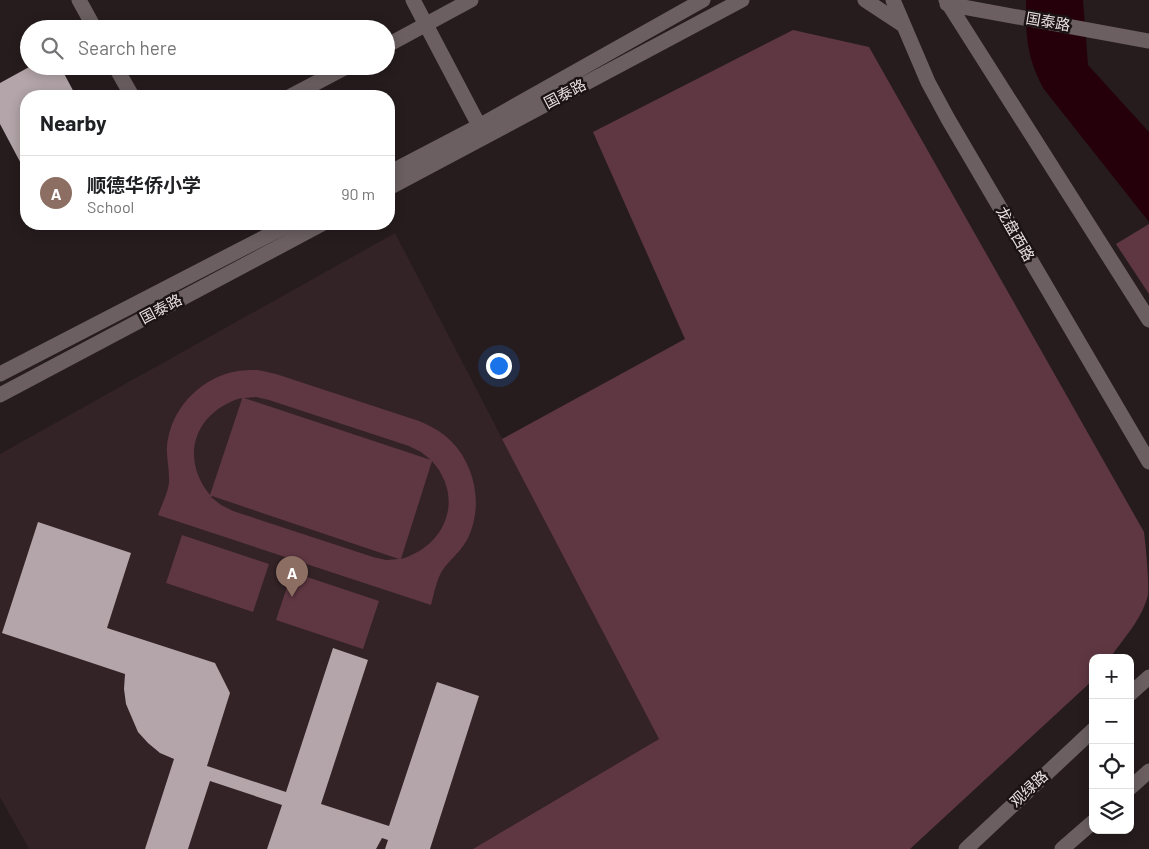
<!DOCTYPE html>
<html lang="en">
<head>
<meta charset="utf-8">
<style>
	:root { --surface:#fff; --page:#f2f2f2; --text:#202124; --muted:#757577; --line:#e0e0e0; --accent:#7c3aed }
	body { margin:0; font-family:Barlow,"Noto Sans SC",sans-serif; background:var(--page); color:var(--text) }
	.controls { position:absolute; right:15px; bottom:15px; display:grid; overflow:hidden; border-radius:10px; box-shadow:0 2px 12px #0003 }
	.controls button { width:45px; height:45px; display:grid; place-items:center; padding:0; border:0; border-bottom:1px solid var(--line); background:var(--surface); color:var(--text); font:25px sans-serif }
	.you { position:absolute; left:498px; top:365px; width:18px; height:18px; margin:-12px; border:4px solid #fff; border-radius:50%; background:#1a73e8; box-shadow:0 0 0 8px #1a73e833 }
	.badge { display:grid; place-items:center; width:32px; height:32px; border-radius:50%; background:var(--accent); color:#fff; font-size:16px; font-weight:700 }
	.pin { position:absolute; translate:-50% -41px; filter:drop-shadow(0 1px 2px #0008) }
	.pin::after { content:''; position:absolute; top:26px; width:18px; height:15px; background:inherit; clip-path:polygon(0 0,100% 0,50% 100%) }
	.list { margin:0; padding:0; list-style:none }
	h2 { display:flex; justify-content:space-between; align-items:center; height:65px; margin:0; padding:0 20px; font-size:21px }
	h2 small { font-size:16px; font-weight:400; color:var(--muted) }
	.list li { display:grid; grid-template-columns:32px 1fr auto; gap:15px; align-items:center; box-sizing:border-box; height:75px; padding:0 20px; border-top:1px solid var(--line) }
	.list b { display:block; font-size:19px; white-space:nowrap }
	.list p { margin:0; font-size:16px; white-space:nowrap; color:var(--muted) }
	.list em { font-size:16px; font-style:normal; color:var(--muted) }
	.icon { flex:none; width:28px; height:28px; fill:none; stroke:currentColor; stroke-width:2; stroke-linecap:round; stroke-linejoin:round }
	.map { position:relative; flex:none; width:1149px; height:849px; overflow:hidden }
	.search { position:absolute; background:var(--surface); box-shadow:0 2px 12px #0003; left:20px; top:20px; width:375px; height:55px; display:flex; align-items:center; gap:12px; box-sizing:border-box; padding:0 18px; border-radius:28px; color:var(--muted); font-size:19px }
	.panel { position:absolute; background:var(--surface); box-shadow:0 2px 12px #0003; left:20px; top:90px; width:375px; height:140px; border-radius:20px }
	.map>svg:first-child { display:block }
	.built { fill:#332226 }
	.green { fill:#5f3742; fill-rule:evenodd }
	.water { fill:#25000b }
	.building { fill:#b3a5a9 }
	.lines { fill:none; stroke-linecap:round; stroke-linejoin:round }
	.minor { stroke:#6b5f61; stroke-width:15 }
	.labels { text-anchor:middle; stroke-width:5; stroke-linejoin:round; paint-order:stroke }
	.street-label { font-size:15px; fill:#e8e0e2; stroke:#1c1315 }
</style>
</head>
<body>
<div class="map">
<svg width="1149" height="849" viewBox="0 0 1149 849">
	<rect width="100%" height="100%" fill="#261c1e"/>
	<path class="built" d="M395,233L659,739L473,849H29L0,797V454Z"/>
	<path class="green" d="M793,30L869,47L1144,532C1146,550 1149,578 1148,595C1142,619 1124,638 1110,658H1093V680L910,849H473L659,739L502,439L685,339L593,132Z
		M1149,224V294L1116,244Z
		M258,370L276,374L419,421C431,426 442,432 451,441C476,466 483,507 468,538C462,550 452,558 444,568C437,577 434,594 431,605L158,515C162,504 170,489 169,478C169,464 165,453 168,439C174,405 204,376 238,371C245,370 252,370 258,370ZM256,397L269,400L409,446L421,452L431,460L244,398ZM241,398L242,399L210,495C179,457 195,412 241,398ZM432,461C465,498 446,546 401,559ZM211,497L212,496L399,559L386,560L373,557L233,511L221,505Z
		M182,535L269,564L253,612L166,583Z
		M292,572L379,601L363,649L276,620Z"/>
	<path class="water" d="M1026,0H1083L1088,65L1149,132V222L1043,88C1026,54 1026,37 1026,0Z"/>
	<path class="building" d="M31,66H60L76,96H26V173L0,124V83Z
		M38,522L131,553L107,628L215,663L230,693L207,766L286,792L333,648L368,660L321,804L389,826L437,682L479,696L430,849H385L388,840L382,838L376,849H267L282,805L210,781L188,849H145L174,759L160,753L148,743L138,732L126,704L124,689L125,674L2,633Z"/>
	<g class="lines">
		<path class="minor" d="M79,0L95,29
			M413,0L483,133
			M865,0L903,25
			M893,0L928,82L948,119L1149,462
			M946,0L1149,320
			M947,4L1149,41
			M386,46L471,0
			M115,66L132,96
			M291,96L348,66
			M389,173L479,126L703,0
			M389,188L742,0
			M0,374L290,224
			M0,395L322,224
			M1130,694L1149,677
			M1130,788L1149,771
			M966,849L1093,730
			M1062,849L1093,822"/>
	</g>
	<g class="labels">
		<g class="street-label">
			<text transform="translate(1048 22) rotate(10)" y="5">国泰路</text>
			<text transform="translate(565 94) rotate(-28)" y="5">国泰路</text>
			<text transform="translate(1015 234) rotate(60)" y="5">龙盘西路</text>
			<text transform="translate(161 309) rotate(-28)" y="5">国泰路</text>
			<text transform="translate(1029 789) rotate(-43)" y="5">观绿路</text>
		</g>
	</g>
</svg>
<div class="controls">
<button>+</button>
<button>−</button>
<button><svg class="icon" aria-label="locate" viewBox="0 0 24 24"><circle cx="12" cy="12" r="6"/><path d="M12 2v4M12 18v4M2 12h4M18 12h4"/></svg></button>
<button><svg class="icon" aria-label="layers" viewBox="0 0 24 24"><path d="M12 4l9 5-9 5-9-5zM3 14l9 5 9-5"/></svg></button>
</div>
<div class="you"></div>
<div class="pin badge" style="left:292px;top:597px;background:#8d6e63">A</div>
<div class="search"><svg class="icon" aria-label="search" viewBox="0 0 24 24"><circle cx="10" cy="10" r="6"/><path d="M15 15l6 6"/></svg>Search here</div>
<section class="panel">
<h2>Nearby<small></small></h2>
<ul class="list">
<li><span class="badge" style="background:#8d6e63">A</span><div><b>顺德华侨小学</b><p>School</p></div><em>90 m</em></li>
</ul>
</section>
</div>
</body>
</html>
